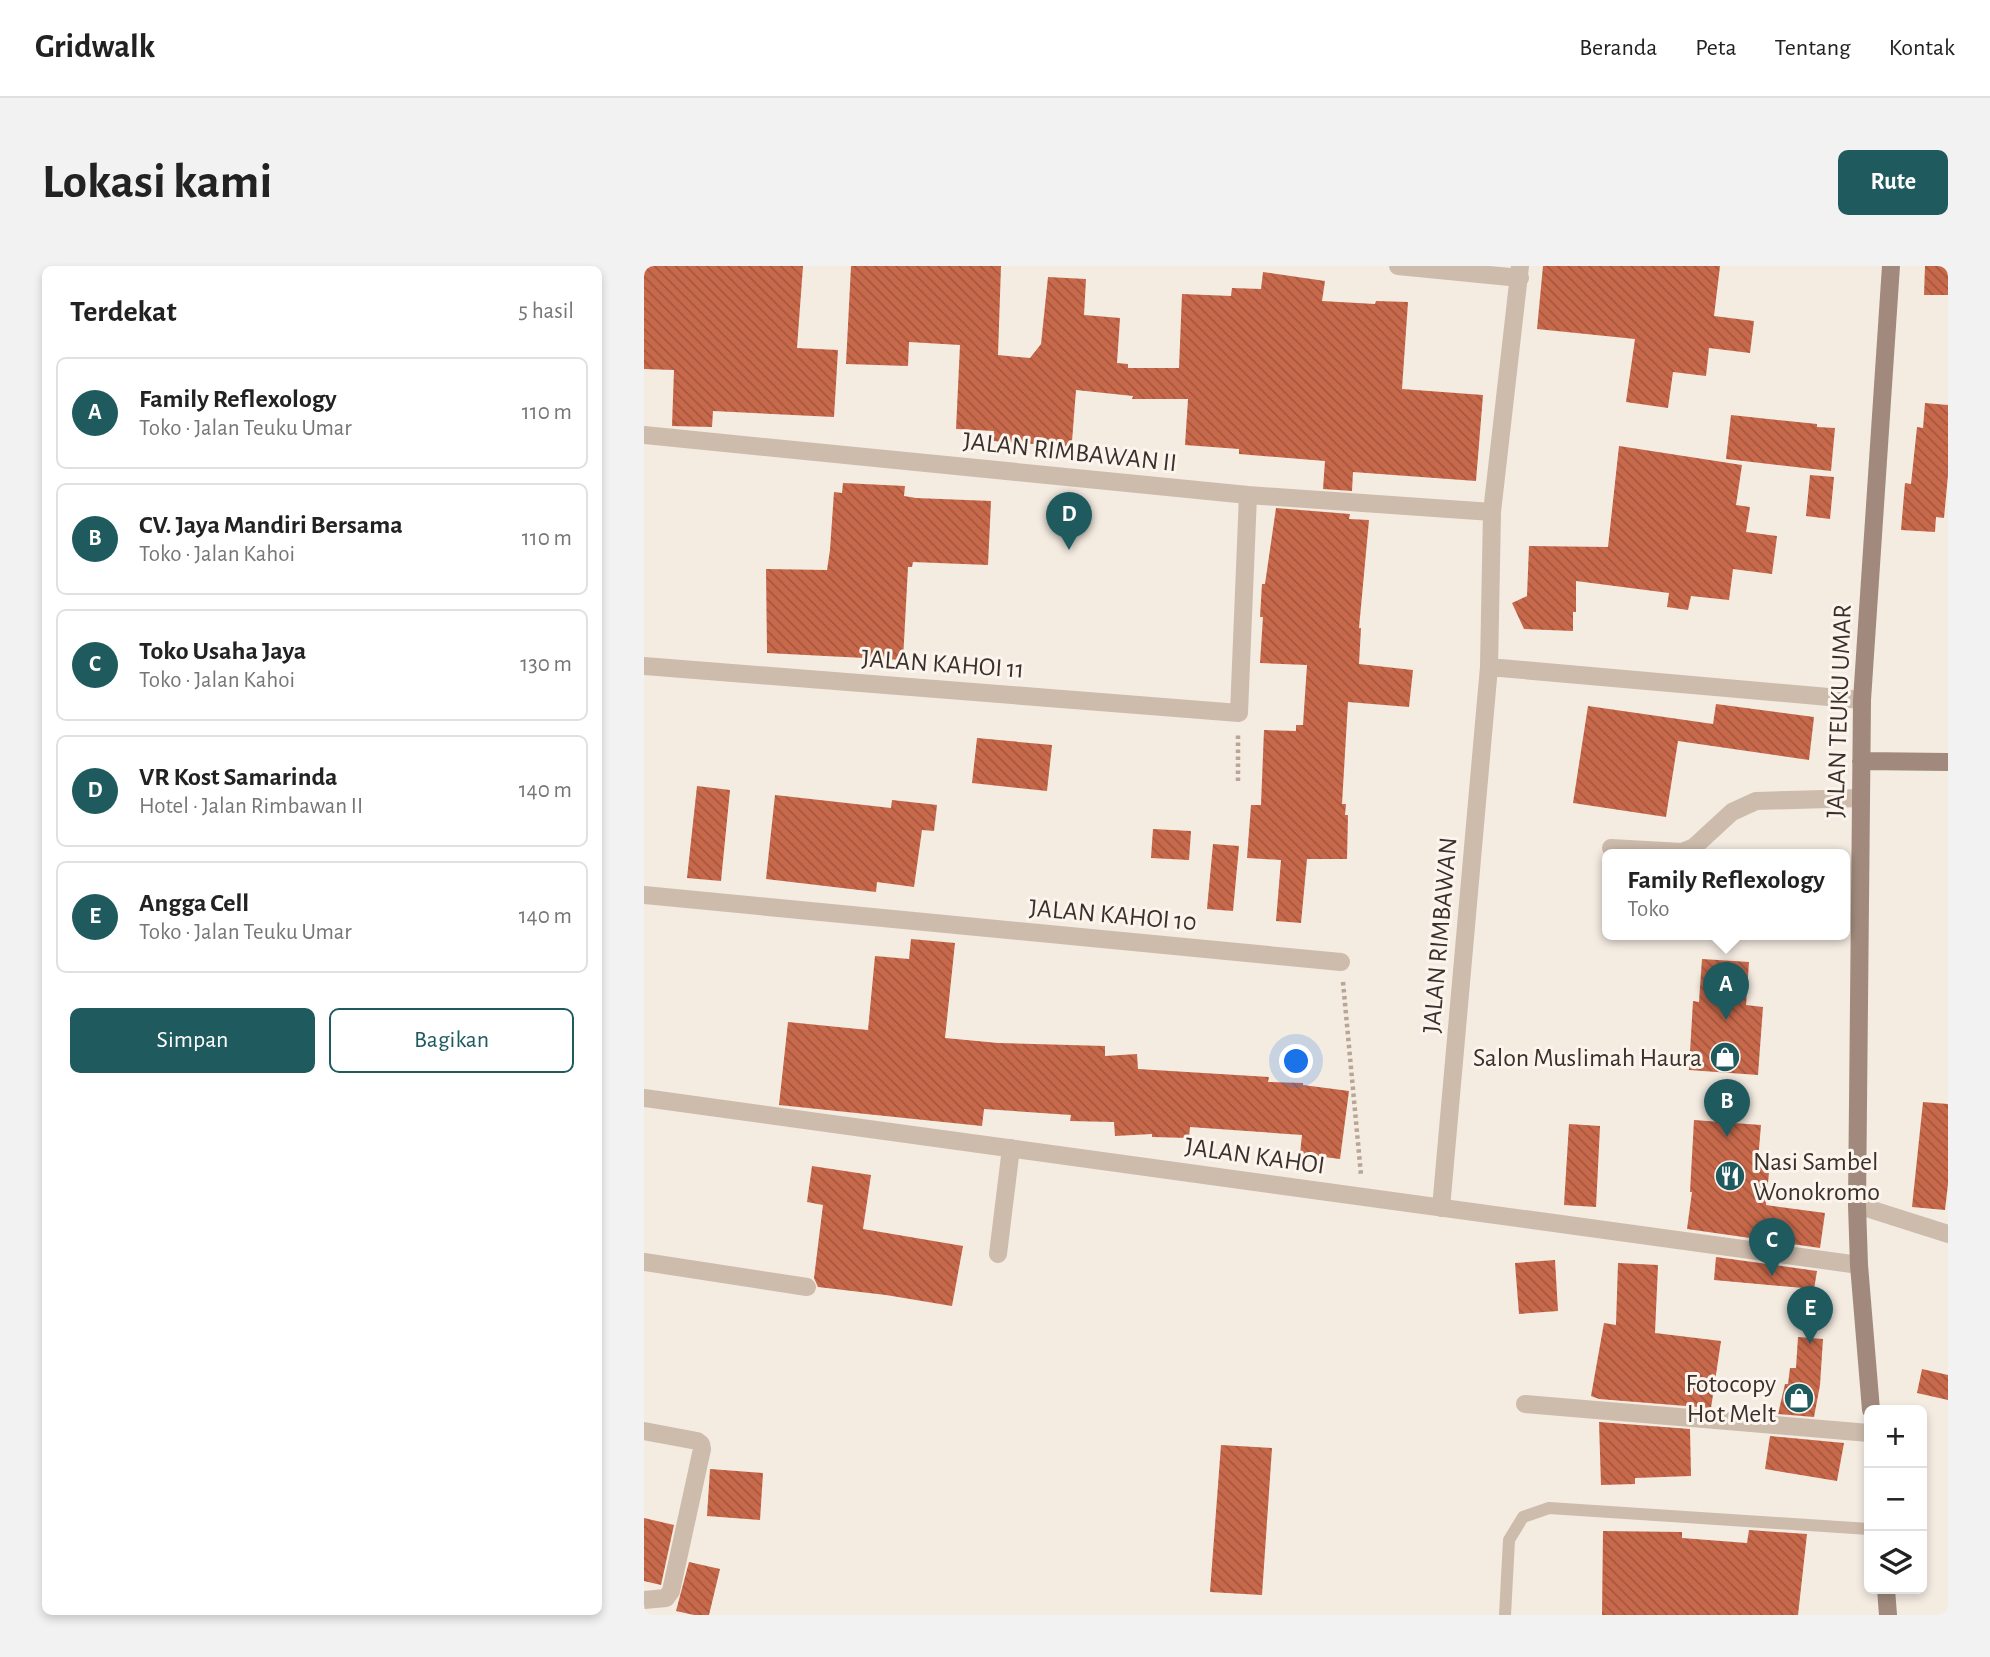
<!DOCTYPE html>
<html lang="id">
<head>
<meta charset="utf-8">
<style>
	:root { --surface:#fff; --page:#f2f2f2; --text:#222; --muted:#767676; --line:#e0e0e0; --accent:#1f5a5e }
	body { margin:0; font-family:"Alegreya Sans",sans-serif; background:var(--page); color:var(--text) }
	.controls { position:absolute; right:21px; bottom:21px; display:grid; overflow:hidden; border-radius:10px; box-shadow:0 4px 10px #0003 }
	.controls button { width:63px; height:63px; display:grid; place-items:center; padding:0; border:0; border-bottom:2px solid var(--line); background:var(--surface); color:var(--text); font:35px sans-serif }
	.you { position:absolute; left:653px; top:796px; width:24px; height:24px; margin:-18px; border:5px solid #fff; border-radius:50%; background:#1a73e8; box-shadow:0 0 0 10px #1a73e833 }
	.badge { display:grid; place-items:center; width:46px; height:46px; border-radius:50%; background:var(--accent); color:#fff; font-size:23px; font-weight:700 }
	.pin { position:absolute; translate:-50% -58px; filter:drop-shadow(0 2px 4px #0008) }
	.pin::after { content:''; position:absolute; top:37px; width:24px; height:21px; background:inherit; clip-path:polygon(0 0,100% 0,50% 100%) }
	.popup { position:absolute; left:958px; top:583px; width:248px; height:91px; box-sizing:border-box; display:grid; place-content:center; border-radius:10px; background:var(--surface); filter:drop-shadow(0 2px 5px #0005); font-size:23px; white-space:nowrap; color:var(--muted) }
	.popup b { font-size:26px; color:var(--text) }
	.popup::after { content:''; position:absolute; left:50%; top:100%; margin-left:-14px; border:14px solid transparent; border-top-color:var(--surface) }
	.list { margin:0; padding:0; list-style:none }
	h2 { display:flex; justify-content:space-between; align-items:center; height:91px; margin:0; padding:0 28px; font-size:30px }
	h2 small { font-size:23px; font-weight:400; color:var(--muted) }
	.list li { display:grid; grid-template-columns:46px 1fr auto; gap:21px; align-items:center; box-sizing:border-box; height:112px; margin:0 14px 14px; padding:0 14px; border:2px solid var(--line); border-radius:10px }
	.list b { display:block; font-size:26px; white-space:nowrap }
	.list p { margin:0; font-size:23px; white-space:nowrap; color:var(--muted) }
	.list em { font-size:23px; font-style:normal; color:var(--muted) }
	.actions { display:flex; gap:14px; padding:21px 28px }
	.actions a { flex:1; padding:16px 0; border:2px solid var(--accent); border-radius:10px; text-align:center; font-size:24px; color:var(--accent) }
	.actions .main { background:var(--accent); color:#fff }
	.icon { flex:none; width:38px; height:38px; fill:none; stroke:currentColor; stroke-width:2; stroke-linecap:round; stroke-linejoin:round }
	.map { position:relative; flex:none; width:1304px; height:1349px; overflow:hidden; border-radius:10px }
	header { display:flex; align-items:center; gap:42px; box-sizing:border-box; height:98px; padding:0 35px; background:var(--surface); border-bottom:2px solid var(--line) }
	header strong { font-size:33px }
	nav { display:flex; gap:38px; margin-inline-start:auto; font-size:24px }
	.intro { display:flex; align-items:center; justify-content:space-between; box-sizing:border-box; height:168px; padding:0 42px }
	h1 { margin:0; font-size:49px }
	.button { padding:18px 32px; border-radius:10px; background:var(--accent); color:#fff; font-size:24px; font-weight:700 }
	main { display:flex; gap:42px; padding:0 42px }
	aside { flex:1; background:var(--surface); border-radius:10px; box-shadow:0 4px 10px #0003 }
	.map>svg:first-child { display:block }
	.building { fill:url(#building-back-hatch) }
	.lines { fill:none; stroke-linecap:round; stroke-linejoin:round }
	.path { stroke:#b9a596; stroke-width:4.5; stroke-dasharray:3.5 3.5; stroke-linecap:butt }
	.service { stroke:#cdbbac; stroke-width:12 }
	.minor { stroke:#cdbbac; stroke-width:18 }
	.secondary { stroke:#a18a7d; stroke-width:18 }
	.labels { text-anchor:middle; stroke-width:6; stroke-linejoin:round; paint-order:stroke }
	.street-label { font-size:26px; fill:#3b302b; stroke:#fbf5ee }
	.poi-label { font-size:26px; fill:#3b302b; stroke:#fbf5ee; text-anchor:end }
</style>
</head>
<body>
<header>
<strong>Gridwalk</strong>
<nav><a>Beranda</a><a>Peta</a><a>Tentang</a><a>Kontak</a></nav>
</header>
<div class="intro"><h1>Lokasi kami</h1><a class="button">Rute</a></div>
<main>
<aside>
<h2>Terdekat<small>5 hasil</small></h2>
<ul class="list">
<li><span class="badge">A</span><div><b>Family Reflexology</b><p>Toko · Jalan Teuku Umar</p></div><em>110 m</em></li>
<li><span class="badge">B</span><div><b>CV. Jaya Mandiri Bersama</b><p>Toko · Jalan Kahoi</p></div><em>110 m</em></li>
<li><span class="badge">C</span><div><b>Toko Usaha Jaya</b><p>Toko · Jalan Kahoi</p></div><em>130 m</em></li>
<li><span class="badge">D</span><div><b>VR Kost Samarinda</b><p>Hotel · Jalan Rimbawan II</p></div><em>140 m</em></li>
<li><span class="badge">E</span><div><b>Angga Cell</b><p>Toko · Jalan Teuku Umar</p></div><em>140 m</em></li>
</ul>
<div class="actions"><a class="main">Simpan</a><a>Bagikan</a></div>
</aside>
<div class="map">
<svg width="1304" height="1349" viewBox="0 0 1304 1349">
	<defs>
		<pattern id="building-back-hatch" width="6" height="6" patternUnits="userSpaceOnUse" patternTransform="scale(1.75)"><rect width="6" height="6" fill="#c8694b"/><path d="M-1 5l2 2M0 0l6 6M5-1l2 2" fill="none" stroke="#a4573f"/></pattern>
	</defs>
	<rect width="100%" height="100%" fill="#f4ebe1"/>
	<path class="building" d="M0,0H159L153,82L194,84L190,151L69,145L68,161L28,160L30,104L0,103Z
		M207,0H357L354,89L386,92L397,78L404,11L442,13L440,49L476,52L473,97L484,98V102H535L538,28L587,30L588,22L617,23L619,6L681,15L678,35L731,38L732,35L764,36L758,123L839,129L832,215L709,206L708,225L679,223L681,195L595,188V183L541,179L544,133H488L489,130L432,124L427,188L389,186L390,178L349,175L350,165L312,163L316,79L265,76L264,100L202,98Z
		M899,0H1076L1070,50L1110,55L1106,87L1065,82L1062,110L1029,106L1024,142L982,136L991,73L893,63Z
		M1281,0H1304V29H1280Z
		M1281,137L1304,139V209L1300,252L1292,251L1291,266L1257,264L1261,217L1267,218L1273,161L1279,162Z
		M1087,149L1173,158V161L1191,162L1187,205L1082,193Z
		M975,180L1098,199L1092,239L1106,241L1102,266L1133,270L1128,308L1089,303L1085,334L1047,330L1044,344L1023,341L1025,327L932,315V346H929V365L880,363L868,337L883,330L885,280L964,281Z
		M1166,209L1190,211L1186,253L1162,250Z
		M199,217L261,220L260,230L272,232L347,235L344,299L269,296L268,301H264L259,394L123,387L122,303L183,304L186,284L190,226L198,227Z
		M632,242L706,248L705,253L725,254L715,362H717L715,398L769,404L765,441L704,436L698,538H702L701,549H704L703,593H663L657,657L632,655L637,594L603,592L607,539H617L620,464L652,465V459H659L663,399L616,397L619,351H616L618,318H621Z
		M1072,438L1170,451L1165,494L1034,475L1022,551L929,537L944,440L1069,458Z
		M333,472L408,479L403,525L328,517Z
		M53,520L86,524L77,615L43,612Z
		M131,529L247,542L248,534L293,539L290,565L278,564L270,621L233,616L232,626L122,613Z
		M509,563L547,565L545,594L507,592Z
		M569,578L595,580L589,645L563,643Z
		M267,673L311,677L301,772L354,777L461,780V790L493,788L494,803L625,811L624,816L659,817V819L705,825L696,893L656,888L658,869L546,861L545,872L508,871V868L471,870L470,856L426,855L427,849L340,843L338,860L135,839L144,756L224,764L231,690L265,693Z
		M1058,693L1105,696L1102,739L1119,741L1114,809L1045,804L1049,735L1055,736Z
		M1279,836L1304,838V918L1301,944L1268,941Z
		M1050,854L1117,859L1114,894L1126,895L1122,939L1181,947L1176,982L1043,963L1048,926H1046Z
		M925,858L956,860L952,941L920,939Z
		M168,900L227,909L219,963L319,980L308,1040L242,1029L174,1021L170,1012L179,939L163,936Z
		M1072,991L1173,1005L1170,1023L1070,1014Z
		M911,994L914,1045L875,1048L871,997Z
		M974,997L1014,999L1011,1067L1077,1075L1067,1142L955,1133L947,1130L960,1057L972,1059Z
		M1154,1071L1179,1073L1176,1119L1170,1151L1134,1148L1141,1118H1144L1146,1102H1152Z
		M1278,1103L1304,1109V1134L1273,1127Z
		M955,1156L1046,1163L1047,1210L991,1212V1218L957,1219Z
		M1126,1170L1200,1177L1193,1215L1121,1203Z
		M577,1179L628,1182L618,1329L566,1326Z
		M66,1203L119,1207L116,1254L63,1250Z
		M0,1252L30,1259L17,1319L0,1315Z
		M1105,1264L1163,1268L1154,1349H958L959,1265L1038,1266V1272L1103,1277Z
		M45,1296L76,1303L65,1349H50L32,1345Z"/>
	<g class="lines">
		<path class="path" d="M594,515V467
			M699,716L717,909"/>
		<path class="service" d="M861,1349L865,1274L879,1251L905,1242L1225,1263"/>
		<path class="minor" d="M754,0L876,12
			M0,169L604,229L848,246
			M0,400L595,447L604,229
			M845,401L1218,434
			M967,582L1038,586L1050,581L1088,546L1112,535L1217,532
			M0,629L697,696
			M0,832L1215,999
			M1213,939L1304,968
			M797,942L845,401L848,246L876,0
			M354,988L367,882
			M0,996L163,1021
			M881,1138L1225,1167
			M0,1165L53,1175L57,1178L58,1183L27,1325L22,1332L0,1334"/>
		<path class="secondary" d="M1217,495L1304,496
			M1227,1144L1215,999L1213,939L1218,434L1247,0
			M1242,1323L1244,1349"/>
	</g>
	<defs>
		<g id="shop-disc" transform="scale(1.575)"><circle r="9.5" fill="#1f5a5e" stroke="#fbf5ee"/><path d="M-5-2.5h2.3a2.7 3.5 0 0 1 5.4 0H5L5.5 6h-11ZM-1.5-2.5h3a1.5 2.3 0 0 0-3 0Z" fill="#fff"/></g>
		<g id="restaurant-disc" transform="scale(1.575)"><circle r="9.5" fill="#1f5a5e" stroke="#fbf5ee"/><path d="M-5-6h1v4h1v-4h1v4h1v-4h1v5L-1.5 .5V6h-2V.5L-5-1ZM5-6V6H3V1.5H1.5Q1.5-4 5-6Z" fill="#fff"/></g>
	</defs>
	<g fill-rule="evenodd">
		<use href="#shop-disc" x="1081" y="791"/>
		<use href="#restaurant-disc" x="1086" y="910"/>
		<use href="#shop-disc" x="1155" y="1132"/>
	</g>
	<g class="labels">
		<g class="street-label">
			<text transform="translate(426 185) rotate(6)" y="9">JALAN RIMBAWAN II</text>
			<text transform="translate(299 397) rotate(4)" y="9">JALAN KAHOI 11</text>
			<text transform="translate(1194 445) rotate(-88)" y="9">JALAN TEUKU UMAR</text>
			<text transform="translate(469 648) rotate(5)" y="9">JALAN KAHOI 10</text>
			<text transform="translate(795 669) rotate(-85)" y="9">JALAN RIMBAWAN</text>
			<text transform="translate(611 889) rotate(8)" y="9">JALAN KAHOI</text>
		</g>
		<g class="poi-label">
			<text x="1058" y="800">Salon Muslimah Haura</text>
			<text x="1109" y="904" text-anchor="start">Nasi Sambel<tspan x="1109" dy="30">Wonokromo</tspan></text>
			<text x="1132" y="1126">Fotocopy<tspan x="1132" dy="30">Hot Melt</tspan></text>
		</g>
	</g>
</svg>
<div class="controls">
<button>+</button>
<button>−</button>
<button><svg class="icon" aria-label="layers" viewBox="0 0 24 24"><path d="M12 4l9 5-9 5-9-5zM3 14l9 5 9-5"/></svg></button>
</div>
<div class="you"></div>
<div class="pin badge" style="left:1082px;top:754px">A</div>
<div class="popup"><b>Family Reflexology</b>Toko</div>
<div class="pin badge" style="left:1083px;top:871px">B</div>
<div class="pin badge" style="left:1128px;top:1010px">C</div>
<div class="pin badge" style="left:425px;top:284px">D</div>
<div class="pin badge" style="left:1166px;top:1078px">E</div>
</div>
</main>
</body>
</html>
